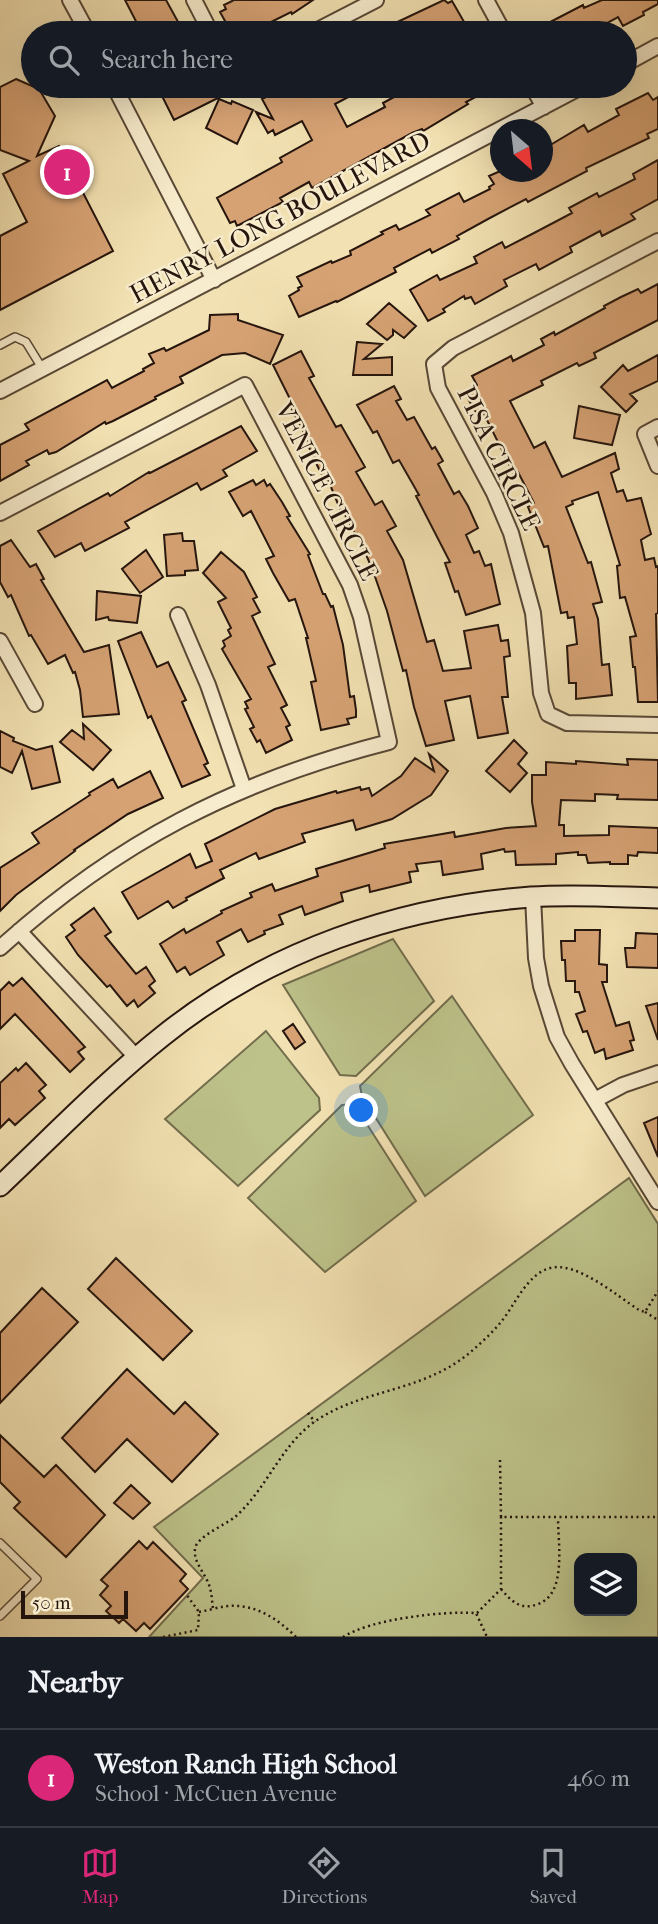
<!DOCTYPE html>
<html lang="en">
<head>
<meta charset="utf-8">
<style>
	:root { --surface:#171b24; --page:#20242c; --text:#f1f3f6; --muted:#9ea1a6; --line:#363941; --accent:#db2777 }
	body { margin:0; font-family:"IM FELL French Canon",serif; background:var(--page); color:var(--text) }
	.controls { position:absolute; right:21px; bottom:21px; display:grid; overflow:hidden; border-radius:14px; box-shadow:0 7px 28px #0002 }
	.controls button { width:63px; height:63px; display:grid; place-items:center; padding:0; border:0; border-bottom:2px solid var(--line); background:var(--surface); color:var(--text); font:35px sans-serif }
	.compass { position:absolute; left:490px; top:119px; width:63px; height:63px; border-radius:50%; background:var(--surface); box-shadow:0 7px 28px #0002; rotate:152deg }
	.scale { position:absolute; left:21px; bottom:18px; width:107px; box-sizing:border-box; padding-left:7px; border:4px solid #25150d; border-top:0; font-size:19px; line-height:24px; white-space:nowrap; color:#25150d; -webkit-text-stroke:5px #f7eccd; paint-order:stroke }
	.you { position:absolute; left:362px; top:1111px; width:24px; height:24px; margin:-18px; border:5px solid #fff; border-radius:50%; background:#1a73e8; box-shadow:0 0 0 10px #1a73e833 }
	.badge { display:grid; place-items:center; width:46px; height:46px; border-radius:50%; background:var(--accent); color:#fff; font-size:23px; font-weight:700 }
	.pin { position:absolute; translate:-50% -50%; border:4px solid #fff; box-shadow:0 2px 7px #0006 }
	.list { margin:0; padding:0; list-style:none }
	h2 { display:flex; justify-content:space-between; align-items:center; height:91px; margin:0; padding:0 28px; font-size:30px }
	h2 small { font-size:23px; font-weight:400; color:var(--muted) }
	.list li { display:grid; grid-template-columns:46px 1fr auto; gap:21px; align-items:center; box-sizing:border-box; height:98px; padding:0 28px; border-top:2px solid var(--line) }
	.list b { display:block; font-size:26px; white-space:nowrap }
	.list p { margin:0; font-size:23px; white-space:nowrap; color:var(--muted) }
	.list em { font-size:23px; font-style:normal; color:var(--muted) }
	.icon { flex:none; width:38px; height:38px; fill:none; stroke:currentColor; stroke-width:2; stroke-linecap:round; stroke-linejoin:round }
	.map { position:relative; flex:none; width:658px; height:1637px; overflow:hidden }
	.search { position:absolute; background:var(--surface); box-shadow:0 7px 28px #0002; left:21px; right:21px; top:21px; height:77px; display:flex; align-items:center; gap:18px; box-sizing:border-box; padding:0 24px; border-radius:38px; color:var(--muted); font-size:26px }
	.sheet { height:189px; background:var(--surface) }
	nav { display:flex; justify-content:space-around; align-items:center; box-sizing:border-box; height:98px; border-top:2px solid var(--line); background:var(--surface); font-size:19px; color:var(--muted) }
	nav a { display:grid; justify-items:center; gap:4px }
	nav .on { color:var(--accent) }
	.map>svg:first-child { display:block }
	.green { fill:#bdc28a; stroke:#716c4c; stroke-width:2; fill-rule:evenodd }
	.building { fill:#d6a274; stroke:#25150d; stroke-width:2 }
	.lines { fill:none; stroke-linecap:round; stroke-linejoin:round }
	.lane-casing { stroke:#584836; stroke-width:10 }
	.street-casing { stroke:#584836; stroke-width:18 }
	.secondary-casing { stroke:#25150d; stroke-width:23 }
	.path { stroke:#25150d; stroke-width:2.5; stroke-dasharray:2 3.5; stroke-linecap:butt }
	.lane { stroke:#f7eccd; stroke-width:7 }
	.street { stroke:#f7eccd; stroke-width:14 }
	.secondary { stroke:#f7eccd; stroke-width:19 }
	.labels { text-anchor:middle; stroke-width:5; stroke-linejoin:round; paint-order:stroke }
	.street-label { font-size:26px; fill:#25150d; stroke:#f7eccd }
</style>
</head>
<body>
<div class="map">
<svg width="658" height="1637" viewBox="0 0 658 1637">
	<rect width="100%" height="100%" fill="#f2e1b2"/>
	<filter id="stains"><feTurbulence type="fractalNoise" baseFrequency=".00286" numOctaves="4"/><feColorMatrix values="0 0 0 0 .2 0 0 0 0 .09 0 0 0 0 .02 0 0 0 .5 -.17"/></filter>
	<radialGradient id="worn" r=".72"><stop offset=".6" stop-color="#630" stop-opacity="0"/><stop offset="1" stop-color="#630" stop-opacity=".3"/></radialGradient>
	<path class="green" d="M393,939L434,1001L356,1076L340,1075L283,985Z
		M452,996L533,1115L425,1196L362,1096L360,1086Z
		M266,1031L319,1098L320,1110L238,1186L165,1119Z
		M354,1104L416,1201L325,1272L248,1198L342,1105Z
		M629,1178L658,1224V1637H149L203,1578L154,1527ZM579,1558H632V1611H579Z"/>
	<path class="building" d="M125,0H166L182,29L174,33H171L168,29L162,33H142Z
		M234,0H313L292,14L291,12L267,24L268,26L256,33H243L241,30L237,31L235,27L230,30L220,12L226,9L224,5Z
		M444,0L448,3L452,1L467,27L455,33H374Z
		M602,0H658V4L643,12L644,15L623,26L618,17L589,33H529L583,5L584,8Z
		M16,79L39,89L55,116L37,156L59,146L113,251L0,310V236L27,222L3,174L29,161L0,150V87Z
		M157,86H205L209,94L218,98L174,120Z
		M287,86H369L335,104L347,127L385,107L383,103L414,86H496L466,102L468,104L423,131L422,129L412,133L312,188L309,182L280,198L283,202L237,226L235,221L230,223L217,198L282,162L280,158L312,140L302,121L275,135L273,130L268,133L256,112L273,119L262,99Z
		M648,93L653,100L658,97V129L647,134L649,138L586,168L587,171L528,202L526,199L488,219L457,236L459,239L432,253L430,249L394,268L396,272L337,302L336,301L299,317L289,296L299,290L298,288L302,286L297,277L331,261L332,263L351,255L350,251L383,234L381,232L396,225L399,230L430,215L426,210L459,193L464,202L490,189L489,187L494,184L489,176L498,172H542V150L584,125L588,132L619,115L616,109Z
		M219,99L231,104L232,101L253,110L237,144L206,128Z
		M658,160V199L631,214L635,219L602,236L600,231L570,247L572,252L539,270L536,264L504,280L507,286L475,304L471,297L465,299L464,296L443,309L445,312L428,321L410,290L437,275L440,280L477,263L474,257L502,242L505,248L534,233L572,213L569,208L597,193L599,197L635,179L633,174Z
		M658,284V320L594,353L596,358L579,366L577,363L541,381L543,385L510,401L534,448L545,442L562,477L615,453L619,469L611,473L617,492L623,490L627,501L641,498L651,534L641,540L645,560L654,558L656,567L658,566V613L656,614L658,702H638L635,667H633L630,637L636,636L625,597L620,598L617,566L620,565L598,492L572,501L573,504L566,507L588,563L591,562L602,602L593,604L598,619L602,665L609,664L612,695L576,699V683H569L567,646L577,644L574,617L568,618L567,612L561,613L548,546L544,547L528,507L534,503L518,472L514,474L483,412L477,415L465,393L477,385L472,376L511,356L513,361L544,345L541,339L554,332L555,335L605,308L604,306L621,297L638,289L641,293Z
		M389,303L416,326L404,338L393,330V335L387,340L367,324Z
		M238,314V320L283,335L270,364L245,353L222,355L180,377L183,383L155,397L156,399L113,421L106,424L105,422L56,452L49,454L47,450L26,461L29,465L0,481V445L29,430L25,424L107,380L112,388L144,371L143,369L154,363L149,354L164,348L166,351L209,330L210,315Z
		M357,342L382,344L364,359L392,357V375H353Z
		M301,351L314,376L309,378L336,427L341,425L365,467L356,472L375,505L382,501L396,526L387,531L403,560L427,642L434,640L443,671L471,668L464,631L498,625L501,641L508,640L510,656L504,657L508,697H502L508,733L478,738L470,696L445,701L454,740L426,746L414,707L406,670L403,671L387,611L373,571L357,533L355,534L344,513L342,514L329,482L324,476L323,477L316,463L308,445L310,444L289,404L292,403L273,365Z
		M658,355V381L630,394L637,401L626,412L601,387L623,365L628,371Z
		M394,386L401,399L396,401L407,420L414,417L432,449L435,447L443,461L438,464L454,494L459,491L468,506L478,528L466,535L474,553L479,551L485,566L491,564L500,604L466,615L458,591L455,592L445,563L450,562L416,496L419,495L399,460L393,463L377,431L373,433L357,405Z
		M579,406L620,415L612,445L574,438Z
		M241,426L257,451L223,470L227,476L201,490L197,483L125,522L129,528L85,551L81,543L55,557L38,531L108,493L110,496L149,472L150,473Z
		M253,480L256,485L264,480L267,486L270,484L282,502L290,516L287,517L310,554L308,555L323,594H325L331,607L333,606L343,645L350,697L354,696L356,710V717L347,719L349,724L321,730L311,682L316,681L306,638H308L295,599L289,601L273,573L266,559L274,556L251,511L243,516L229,492Z
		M182,533L183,541H194L198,570L185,571V575L167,576L164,535Z
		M11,540L30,567L36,564L44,579L41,580L84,652L109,645L119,714L83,717L80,690L75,672L73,673L65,655L48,664L31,635L29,636L11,595L8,597L0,582V546Z
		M146,550L163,577L140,593L122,569Z
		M221,552L244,572L257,597L253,599L260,612L252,616L275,664L268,667L287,705L281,708L290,725L286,727L292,740L266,753L260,740L257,742L250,729L254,727L245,709L248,708L245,702L251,699L222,649L225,646L223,641L231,636L228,630L231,628L218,602L226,598L203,573Z
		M97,591L141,596L137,623L109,620L108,617L96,620Z
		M141,632L157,667L168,662L186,700L182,702L208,763L204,765L210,775L182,787L151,716L148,718L118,641Z
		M83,724L111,750L93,770L60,742L72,730L84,739Z
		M0,731L14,738L13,741L36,750L52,746L60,782L32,789L22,751L12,773L0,767Z
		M514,740L527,753L518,764L527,773L510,792L486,771Z
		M429,754L448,771L431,795L392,819L356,830L353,820L302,834L305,842L259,859L256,853L220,870L224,878L186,898L187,900L173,908L168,901L138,919L122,892L190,854L196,868L212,861L205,844L275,809L336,791L337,793L360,787L361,790L369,788L372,796L401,776L415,758L434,771Z
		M627,759L658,760V800L617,799L618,795L595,794V801L561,800L559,825H564V836L609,835V826L658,828V853L638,852L637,856L628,855V864H610V862L588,863L586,855H578V852L556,854V864L516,865L515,851L505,852L504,849L481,854L483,869L443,875L441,861L416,864L418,871L409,872L411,882L370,892L369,885L341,893L343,901L305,915L302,906L279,915L283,924L264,931L265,934L248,942L241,929L217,942L224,955L190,975L185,967L177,972L160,944L184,929L186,933L222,913L221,911L252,897L250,893L272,884L275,891L318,876L316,869L385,848L384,844L454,832L455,837L506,828L536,826L532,802V775H546V762L576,764V761L628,765Z
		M150,771L163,798L128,814L74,850L75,851L16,895L0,911V868L39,843L32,833L90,795L89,793L113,779L118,788Z
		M94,908L111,932L105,936L136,974L146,967L155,981L149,986L155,993L138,1007L134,1000L127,1006L110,985L107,987L78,955L66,937L75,930L71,925Z
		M575,930H600L599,964L607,965V982H602L616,1026L629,1022L634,1040L630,1041L633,1050L606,1059L604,1049L595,1053L587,1031L583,1032L576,1014L585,1011L579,992H575V981H566L565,960H562L561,941H575Z
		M636,933L658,934V968L627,967L625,948H635Z
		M22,978L85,1047L78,1052L84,1059L70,1072L15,1014L0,1029V991L9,982L13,986Z
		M658,1003V1040L646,1006Z
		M293,1024L305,1042L295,1049L283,1031Z
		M26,1063L46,1085L39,1091L45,1098L15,1125L9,1119L0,1128V1083L16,1068L18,1071Z
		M658,1117V1157L644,1123Z
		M116,1258L192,1331L163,1360L88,1289Z
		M42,1288L78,1322L0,1403V1333Z
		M127,1369L174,1414L185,1402L218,1434L172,1482L127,1439L95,1472L62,1438Z
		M0,1435L44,1477L56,1465L105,1515L66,1557L14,1508L20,1502L0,1482Z
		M131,1485L150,1503L133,1519L114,1503Z
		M139,1541L147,1549L153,1542L186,1574L180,1581L188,1589L150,1629L144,1623L136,1631L123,1619L119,1623L106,1611L111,1606L100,1595L108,1586L101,1580Z"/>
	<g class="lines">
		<g class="lane-casing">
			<path id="lane" d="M0,345L15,337L26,342L42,368
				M0,1543L37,1579L0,1616"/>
		</g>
		<g class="street-casing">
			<path id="street" d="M70,0L88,33
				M194,0L211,33
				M486,0L504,33
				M312,33L376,0
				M625,64L658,46
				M114,86L214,280
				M532,86L544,107
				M658,241L453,348L434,364L438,388L494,493L511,533L533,613L541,693L548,714L567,723L658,725
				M0,391L583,86
				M658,427L645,434L658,466
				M0,513L245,385L350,585L361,617L389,742C236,781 117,842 0,948
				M178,615L208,685L244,789
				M0,641L35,704
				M533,897L536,958L541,986L557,1037L572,1064L658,1202
				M19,931L137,1058
				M595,1100L623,1085L658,1073"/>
		</g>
		<g class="secondary-casing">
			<path id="secondary" d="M0,1186C54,1135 106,1081 164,1035C269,951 398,907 531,897C573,894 616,897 658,898"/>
		</g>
		<path class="path" d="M645,1312L658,1320
			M308,1413L315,1422
			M500,1460L501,1517H658
			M501,1589C511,1601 521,1611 538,1604C567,1594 558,1544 558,1518
			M199,1612L213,1609
			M477,1613L501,1589V1517
			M163,1637L198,1630L199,1612L186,1594
			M296,1637C273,1614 246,1599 213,1609C212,1602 212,1595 210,1588C207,1575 193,1563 195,1549C196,1537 225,1525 235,1517C267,1489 281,1444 317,1420C364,1389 420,1392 467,1355C479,1345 491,1334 501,1322C515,1305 527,1274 550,1268C577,1261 617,1296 639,1310L645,1312L658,1291
			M343,1637C371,1619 442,1611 476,1613L487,1637"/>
		<use href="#lane" class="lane"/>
		<use href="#street" class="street"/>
		<use href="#secondary" class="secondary"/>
	</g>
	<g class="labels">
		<g class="street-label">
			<text transform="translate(280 217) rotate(-28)" y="9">HENRY LONG BOULEVARD</text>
			<text transform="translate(499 458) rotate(64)" y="9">PISA CIRCLE</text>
			<text transform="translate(327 491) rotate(63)" y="9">VENICE CIRCLE</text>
		</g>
	</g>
	<rect width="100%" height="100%" filter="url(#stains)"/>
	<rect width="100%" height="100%" fill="url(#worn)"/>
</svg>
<div class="controls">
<button><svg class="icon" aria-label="layers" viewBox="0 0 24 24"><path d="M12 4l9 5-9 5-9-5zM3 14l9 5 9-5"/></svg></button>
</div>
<svg class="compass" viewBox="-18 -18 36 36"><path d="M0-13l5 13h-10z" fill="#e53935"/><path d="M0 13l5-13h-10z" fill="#9ea1a6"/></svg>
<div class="scale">50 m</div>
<div class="you"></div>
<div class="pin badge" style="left:67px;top:172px">1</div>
<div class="search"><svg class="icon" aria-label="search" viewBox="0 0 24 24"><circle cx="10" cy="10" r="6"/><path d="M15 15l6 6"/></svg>Search here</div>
</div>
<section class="sheet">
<h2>Nearby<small></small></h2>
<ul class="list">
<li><span class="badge">1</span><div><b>Weston Ranch High School</b><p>School · McCuen Avenue</p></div><em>460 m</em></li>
</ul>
</section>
<nav>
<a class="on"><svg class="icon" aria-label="map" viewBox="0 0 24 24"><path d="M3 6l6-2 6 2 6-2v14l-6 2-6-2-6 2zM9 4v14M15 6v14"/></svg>Map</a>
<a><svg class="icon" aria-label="directions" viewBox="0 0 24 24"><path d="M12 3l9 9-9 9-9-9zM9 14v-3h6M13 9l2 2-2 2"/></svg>Directions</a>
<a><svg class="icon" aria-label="saved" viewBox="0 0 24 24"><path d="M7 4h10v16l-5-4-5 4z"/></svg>Saved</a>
</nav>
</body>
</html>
